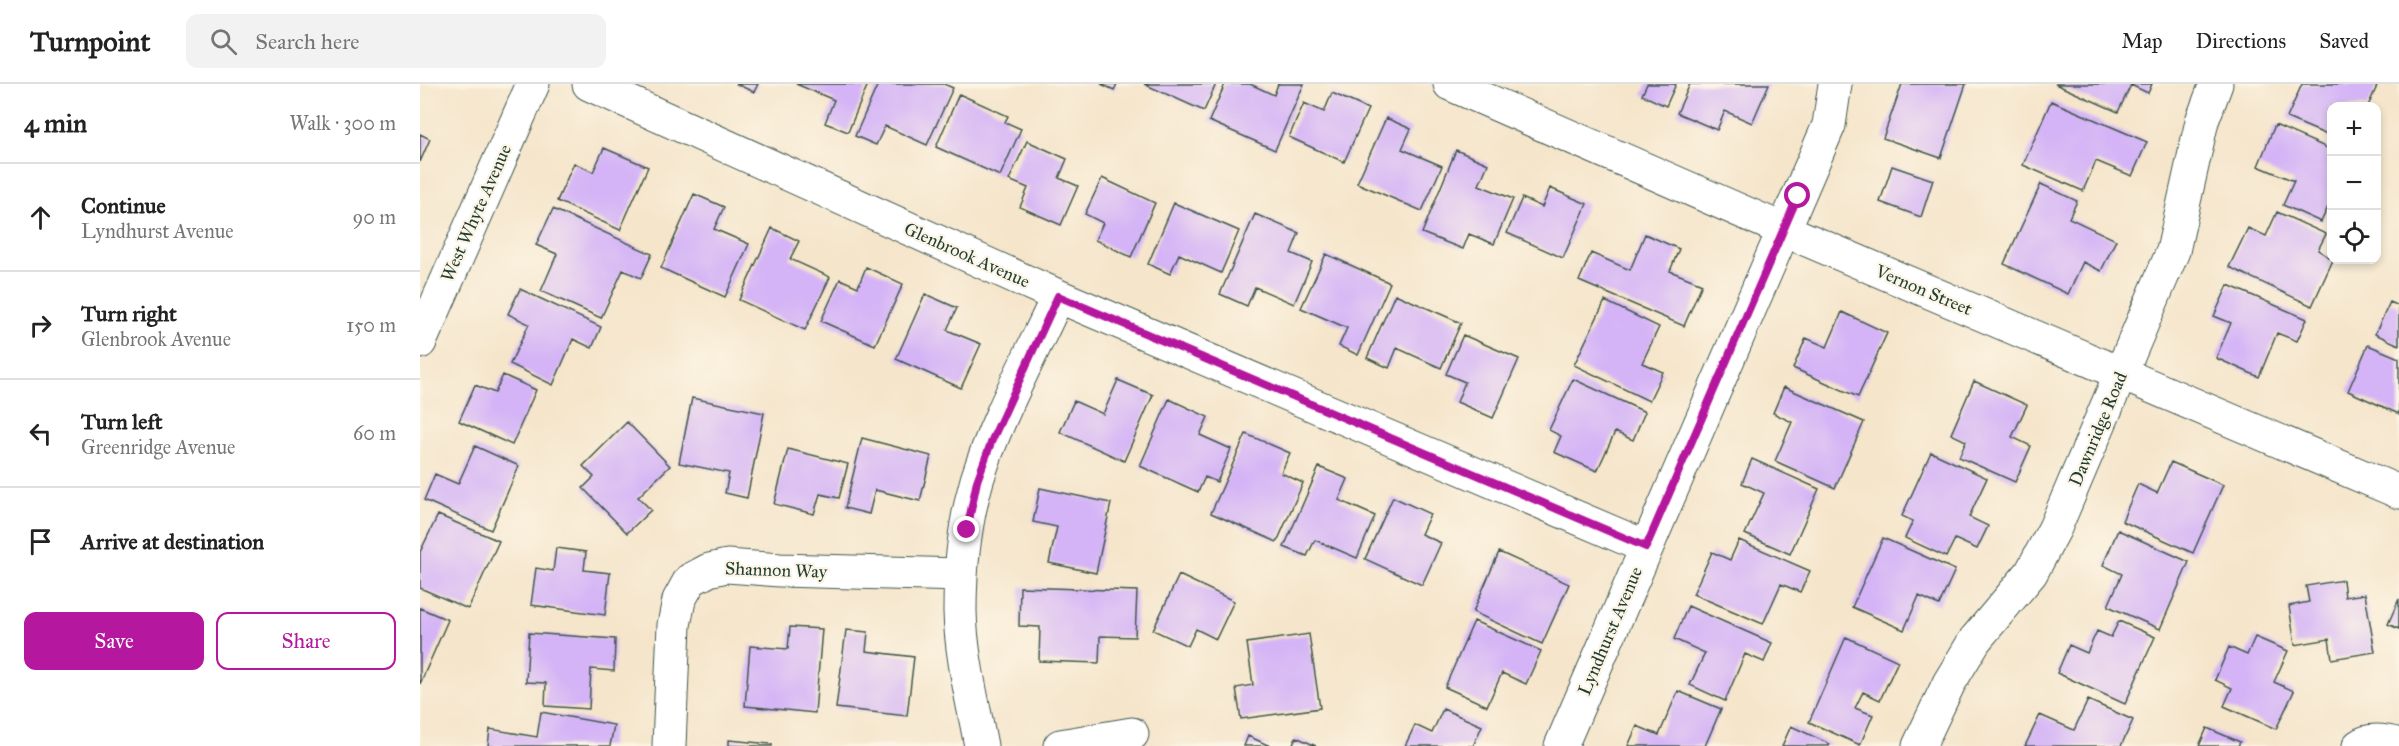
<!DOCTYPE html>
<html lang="en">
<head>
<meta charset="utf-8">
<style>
	:root { --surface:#fff; --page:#f2f2f2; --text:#222; --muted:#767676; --line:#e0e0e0; --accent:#b5179e }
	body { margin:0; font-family:"IM FELL Great Primer",serif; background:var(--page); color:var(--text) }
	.controls { position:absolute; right:18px; top:18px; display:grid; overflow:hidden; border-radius:12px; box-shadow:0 3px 9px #0003 }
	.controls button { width:54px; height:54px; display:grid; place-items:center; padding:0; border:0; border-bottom:2px solid var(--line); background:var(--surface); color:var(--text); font:30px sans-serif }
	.stop { position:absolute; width:18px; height:18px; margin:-14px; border:4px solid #b5179e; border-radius:50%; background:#fff }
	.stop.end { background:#b5179e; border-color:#fff; box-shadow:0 2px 6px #0008 }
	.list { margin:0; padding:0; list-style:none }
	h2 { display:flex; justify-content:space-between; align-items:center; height:78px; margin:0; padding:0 24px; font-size:26px }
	h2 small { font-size:20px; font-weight:400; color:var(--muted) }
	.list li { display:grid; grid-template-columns:39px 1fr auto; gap:18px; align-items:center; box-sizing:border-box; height:108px; padding:0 24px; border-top:2px solid var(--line) }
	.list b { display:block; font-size:22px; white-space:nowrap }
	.list p { margin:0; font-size:20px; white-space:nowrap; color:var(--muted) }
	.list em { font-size:20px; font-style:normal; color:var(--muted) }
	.actions { display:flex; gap:12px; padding:18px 24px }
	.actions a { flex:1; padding:14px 0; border:2px solid var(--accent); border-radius:12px; text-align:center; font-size:21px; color:var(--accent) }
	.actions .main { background:var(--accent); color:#fff }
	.icon { flex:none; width:33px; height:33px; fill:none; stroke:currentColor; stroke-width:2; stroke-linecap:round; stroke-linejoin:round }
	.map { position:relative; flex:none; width:1979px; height:662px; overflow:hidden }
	header { display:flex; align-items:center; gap:36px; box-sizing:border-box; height:84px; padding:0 30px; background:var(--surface); border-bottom:2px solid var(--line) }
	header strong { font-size:28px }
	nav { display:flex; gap:33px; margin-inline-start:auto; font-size:21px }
	.search { width:420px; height:54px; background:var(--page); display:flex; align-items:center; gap:15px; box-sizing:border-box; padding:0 21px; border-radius:12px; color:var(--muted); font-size:22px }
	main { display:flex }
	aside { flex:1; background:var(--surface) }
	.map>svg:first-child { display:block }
	.building { fill:#d4b4f6 }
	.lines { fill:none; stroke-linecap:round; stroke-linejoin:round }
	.minor-casing { stroke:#3f564b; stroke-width:35 }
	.minor { stroke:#fff; stroke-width:33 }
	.route { stroke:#b5179e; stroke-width:8 }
	.labels { text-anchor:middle; stroke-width:4.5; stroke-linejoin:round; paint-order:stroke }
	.street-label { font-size:18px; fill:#1f3d34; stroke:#fcf5e5 }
</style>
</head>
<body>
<header>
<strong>Turnpoint</strong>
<div class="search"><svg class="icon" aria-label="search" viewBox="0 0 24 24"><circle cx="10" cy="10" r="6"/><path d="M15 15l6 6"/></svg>Search here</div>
<nav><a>Map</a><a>Directions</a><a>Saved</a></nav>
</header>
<main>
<aside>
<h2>4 min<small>Walk · 300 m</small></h2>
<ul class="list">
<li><svg class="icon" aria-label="ahead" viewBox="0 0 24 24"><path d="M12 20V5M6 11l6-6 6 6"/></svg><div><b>Continue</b><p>Lyndhurst Avenue</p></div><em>90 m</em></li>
<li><svg class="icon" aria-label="right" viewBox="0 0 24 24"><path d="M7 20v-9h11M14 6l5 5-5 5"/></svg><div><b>Turn right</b><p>Glenbrook Avenue</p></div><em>150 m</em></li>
<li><svg class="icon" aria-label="left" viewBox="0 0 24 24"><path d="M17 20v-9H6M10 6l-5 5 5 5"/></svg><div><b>Turn left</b><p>Greenridge Avenue</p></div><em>60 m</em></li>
<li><svg class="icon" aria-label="arrive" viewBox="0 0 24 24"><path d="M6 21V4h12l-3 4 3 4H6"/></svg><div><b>Arrive at destination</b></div></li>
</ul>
<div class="actions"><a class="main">Save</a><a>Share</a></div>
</aside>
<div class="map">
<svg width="1979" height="662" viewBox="0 0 1979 662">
	<rect width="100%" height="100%" fill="#fcf5e5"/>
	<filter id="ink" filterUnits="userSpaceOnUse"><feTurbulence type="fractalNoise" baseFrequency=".0167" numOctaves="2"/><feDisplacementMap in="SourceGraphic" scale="12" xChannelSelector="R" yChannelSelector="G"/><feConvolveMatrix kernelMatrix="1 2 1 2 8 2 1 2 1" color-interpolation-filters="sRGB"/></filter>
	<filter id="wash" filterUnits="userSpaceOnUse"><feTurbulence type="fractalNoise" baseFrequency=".008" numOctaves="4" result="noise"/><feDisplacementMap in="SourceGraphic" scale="24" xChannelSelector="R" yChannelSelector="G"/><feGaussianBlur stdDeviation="1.35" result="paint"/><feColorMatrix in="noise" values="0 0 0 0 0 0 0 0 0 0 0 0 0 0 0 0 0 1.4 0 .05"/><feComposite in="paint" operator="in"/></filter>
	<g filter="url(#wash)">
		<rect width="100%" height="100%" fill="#f5e5cb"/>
		<g id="blocks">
			<path class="building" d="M316,0H338L334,8Z
				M376,0H448L428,48L405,39L414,16Z
				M458,0H524L533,4L507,61L465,42L456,61L435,52Z
				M681,0H697L694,6Z
				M724,0H796L784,27Z
				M805,0H830L854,11L858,0H884L855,66L789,37Z
				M1227,0H1256L1246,22L1222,11Z
				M1270,0H1349L1332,39L1305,27L1297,46L1257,29Z
				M1482,0H1546L1521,74L1463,54Z
				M1635,0H1732L1728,9L1711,1L1698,28Z
				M1882,0H1958L1948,22H1912V53L1867,34Z
				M912,9L948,25L924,78L869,53L884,19L904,28Z
				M539,10L588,32L585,38L601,45L580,92L516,63Z
				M1631,17L1727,58L1712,92L1676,77L1663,107L1603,81Z
				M966,34L991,45L982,65L1022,82L1002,127L937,99Z
				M1855,41L1912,66V114L1901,138L1863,121L1874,97L1838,82Z
				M0,50L10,55L0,78Z
				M607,57L647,75L639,94L658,102L641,141L600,123L608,104L589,96Z
				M184,64L228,83L200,146L137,117L154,79L173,88Z
				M1036,66L1068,80L1059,101L1093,115L1074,160L1049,150L1043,165L1002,149Z
				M1472,82L1513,96L1501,133L1460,118Z
				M682,94L735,119L711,173L675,156L683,139L665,130Z
				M1621,100L1657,117L1649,134L1696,156L1681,187L1663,178L1648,210L1584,180Z
				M1130,104L1167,120L1143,174L1087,149L1102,114L1122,123Z
				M274,110L304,123L294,145L329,160L305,213L241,184Z
				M754,119L819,147L801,189L759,170L750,190L728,180Z
				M133,125L232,170L221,194L203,186L181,234L121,207L137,170L116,161Z
				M1857,128L1906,150L1898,166L1913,176L1892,222L1809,183L1828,144L1846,152Z
				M835,130L879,149L871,169L892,178L874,220L835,203L827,222L800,210Z
				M352,144L379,157L370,175L410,193L385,246L319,216Z
				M1225,150L1259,165L1250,187L1282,200L1264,242L1159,197L1171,169L1210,186Z
				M906,170L970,199L938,271L919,262L927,244L881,224Z
				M446,183L483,200L455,261L401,237L420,195L438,203Z
				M1808,201L1887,235L1877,257L1857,249L1839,293L1796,274L1811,239L1794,232Z
				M100,205L181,243L172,264L153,255L133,301L90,280L109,240L88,230Z
				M505,210L537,224L527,246L561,260L541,304L476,275Z
				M975,210L1041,239L1021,284L977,264L969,284L947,274Z
				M1185,217L1239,243L1222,279L1243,288L1229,317L1154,281Z
				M1970,218L1979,222V261L1955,250Z
				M1422,228L1467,249L1438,313L1373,284L1386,254L1407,263Z
				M1043,251L1099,275L1073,334L1037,318L1045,298L1026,290Z
				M1948,261L1979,274V330L1928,307Z
				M83,291L116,306L92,361L39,337L55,301L75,309Z
				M1153,295L1225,328L1213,356L1195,348L1177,387L1134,368L1141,352L1129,346Z
				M698,296L733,311L704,377L640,348L654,317L683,330Z
				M1554,297L1607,321L1592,353L1611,362L1595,398L1539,373L1546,357L1531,350Z
				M1364,303L1444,338L1415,404L1355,377L1372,338L1353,329Z
				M272,314L344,329L327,414L305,409L309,389L259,379Z
				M749,315L788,333L780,351L811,365L797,398L785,393L778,408L720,382Z
				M207,338L250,382L218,413L231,426L207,449L163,404L174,393L163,382Z
				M826,350L870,369L861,389L883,399L857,458L791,429Z
				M442,354L511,372L500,417L455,406L449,430L425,424Z
				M55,362L99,382L71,446L4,416L15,390L38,400Z
				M368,365L428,380L419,414L400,410L394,430L354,420Z
				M1511,368L1567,394L1549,433L1568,442L1557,465L1535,455L1526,473L1485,454L1493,437L1482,432Z
				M1332,375L1399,405L1370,470L1325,450L1344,409L1322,399Z
				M1751,378L1803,401L1773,469L1702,437L1718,400L1737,409Z
				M899,383L928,395L919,416L955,432L937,474L895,456L887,472L864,463Z
				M620,404L691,419L676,489L629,479L637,443L613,438Z
				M973,413L1010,430L1001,450L1021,459L1002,501L945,475Z
				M18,431L79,457L48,525L0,504V468Z
				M1698,446L1769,478L1740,545L1688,522L1702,490L1683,481Z
				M1463,454L1535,486L1519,521L1499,512L1484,546L1432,523Z
				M1319,456L1390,487L1380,508L1361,500L1343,540L1273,510L1292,468L1310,476Z
				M136,464L166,468L164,486L190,489L185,531L111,521L116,484L133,487Z
				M1079,468L1149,500L1122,560L1053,528Z
				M759,491L814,517L796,555L776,545L768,562L733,546Z
				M1923,496L1925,513L1945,510L1955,568L1912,575L1909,555L1875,561L1869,522L1889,518L1886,502Z
				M600,503L717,507L715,553L680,552L679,579L619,577L620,543L599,542Z
				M1979,515V545L1968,540Z
				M1268,522L1352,559L1344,578L1325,570L1305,617L1270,601L1285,569L1254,555Z
				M0,524L28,536L0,600Z
				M1054,537L1121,567L1106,600L1082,589L1067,622L1025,603Z
				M1699,537L1735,553L1705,620L1637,589L1649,561L1667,569L1677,547L1691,553Z
				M370,543L402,545L395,629L325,622L330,562L368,565Z
				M426,546L448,548L446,567L494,573L487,632L416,624Z
				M109,549L195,555L194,587L171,585L169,625L125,622L126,599L106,598Z
				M889,550L900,624L821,635L816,604L833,601L827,559Z
				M1426,553L1478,577L1460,616L1443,608L1435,624L1453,631L1440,661L1389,638Z
				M1835,553L1868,567L1854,598L1874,607L1856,645L1804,622L1812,604L1795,596L1809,563L1827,571Z
				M1258,607L1301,625L1285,662H1208L1217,642L1239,651Z
				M1668,616L1713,636L1701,662H1605L1620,631L1654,646Z
				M1023,625L1062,642L1053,662H985L995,641L1012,649Z
				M121,628L194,641L190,662H68L70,645L117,653Z
				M1371,642L1410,660L1409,662H1362Z
				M1787,644L1820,658L1818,662H1779Z
				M828,652L850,662H824Z
				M876,653L896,662H872Z
				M309,656L352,660V662H309Z"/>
		</g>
	</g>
	<g filter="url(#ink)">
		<use href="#blocks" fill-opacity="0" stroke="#3f564b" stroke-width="1.5"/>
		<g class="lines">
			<g class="minor-casing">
				<path id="minor" d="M169,0L638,212L1226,463
					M1030,0L1364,146L1979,408
					M0,258L113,0
					M249,662L254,541L259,516L270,496L289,486L307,482L360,486L541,491
					M561,662C553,618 541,572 540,527C540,484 545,437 557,396C577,332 611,272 638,212
					M640,662L712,650
					M1141,662L1409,41L1415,0
					M1499,662L1529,599L1555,556L1611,489L1635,444L1753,167L1782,37L1796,0
					M1939,662C1950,654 1966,657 1979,661"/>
			</g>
			<use href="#minor" class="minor"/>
		</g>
	</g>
	<g class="lines" filter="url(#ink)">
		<path class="route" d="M547,446L557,397L572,356L638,212L1226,463L1378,112"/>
	</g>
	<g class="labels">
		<g class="street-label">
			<text transform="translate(56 129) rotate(-66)" y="6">West Whyte Avenue</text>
			<text transform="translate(547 171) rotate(24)" y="6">Glenbrook Avenue</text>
			<text transform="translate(1504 206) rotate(23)" y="6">Vernon Street</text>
			<text transform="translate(1678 345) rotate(-67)" y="6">Dawnridge Road</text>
			<text transform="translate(356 486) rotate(2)" y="6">Shannon Way</text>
			<text transform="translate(1190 547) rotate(-67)" y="6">Lyndhurst Avenue</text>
		</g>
	</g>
</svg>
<div class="controls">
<button>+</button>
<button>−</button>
<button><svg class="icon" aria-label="locate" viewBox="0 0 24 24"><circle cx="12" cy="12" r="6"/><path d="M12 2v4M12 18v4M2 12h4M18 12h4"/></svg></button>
</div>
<div class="stop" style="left:1378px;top:112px"></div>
<div class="stop end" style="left:547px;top:446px"></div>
</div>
</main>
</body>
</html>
